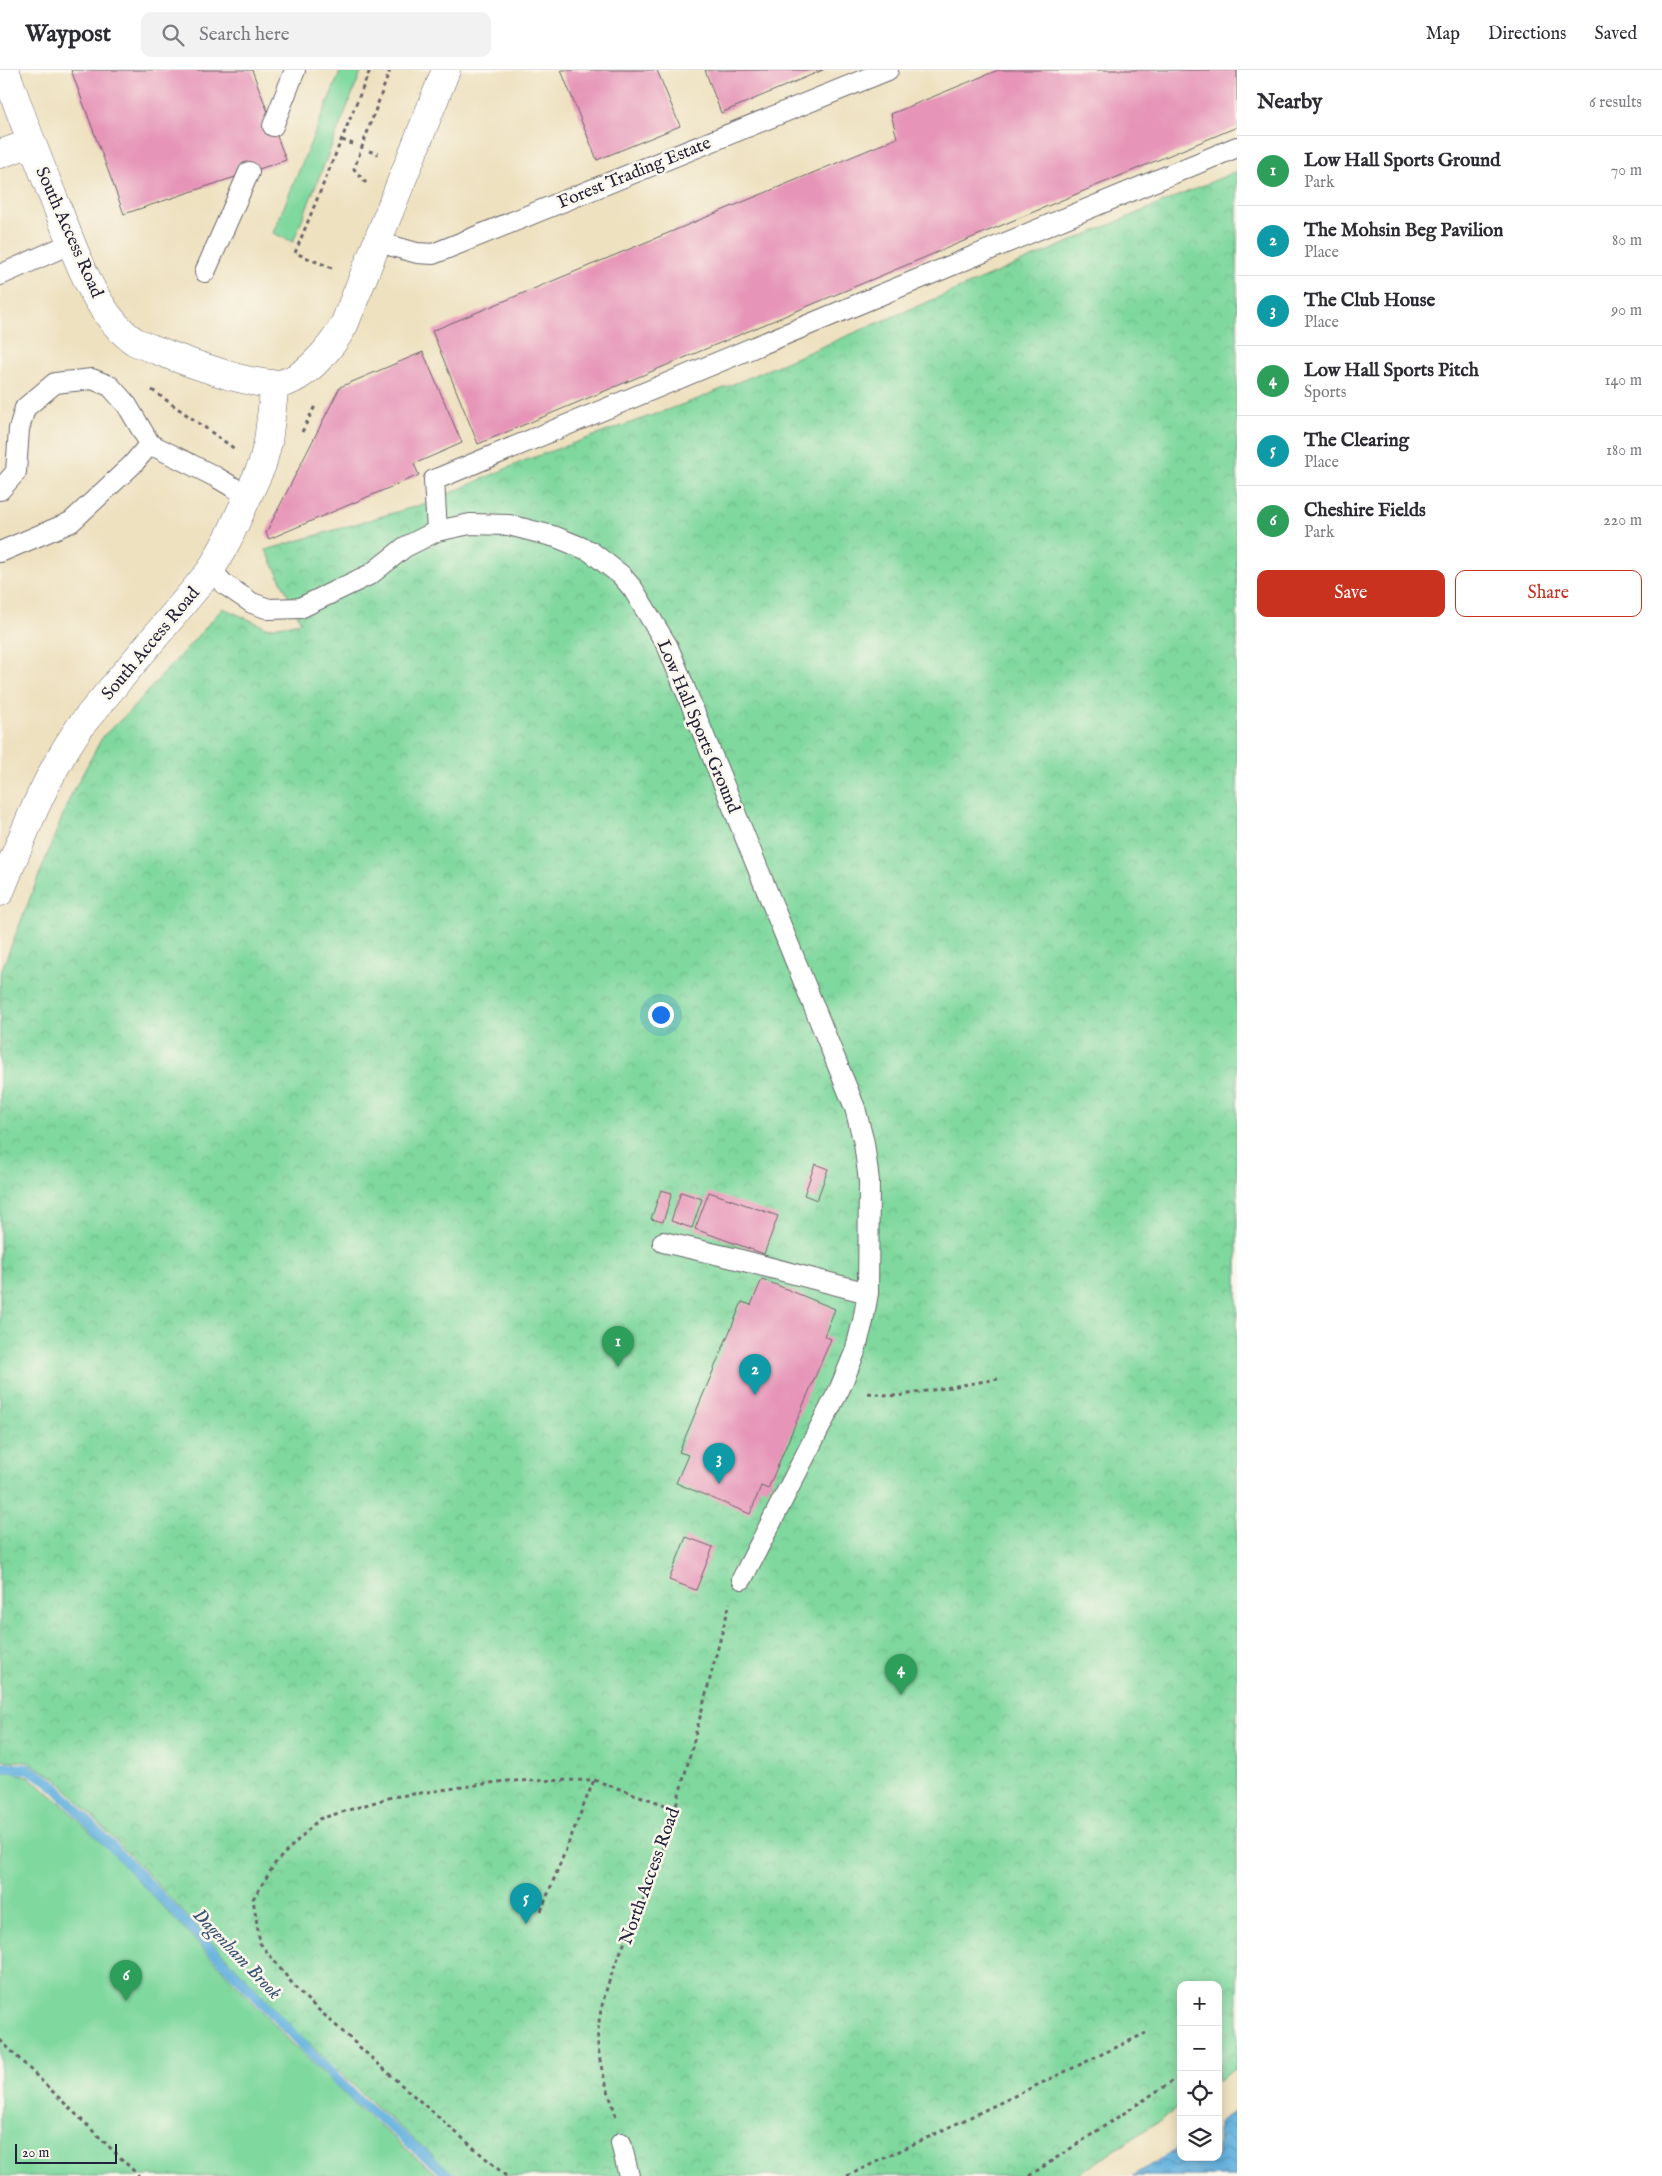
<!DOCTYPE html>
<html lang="en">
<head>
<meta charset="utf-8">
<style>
	:root { --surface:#fff; --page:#f2f2f3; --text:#2b2b33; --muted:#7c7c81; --line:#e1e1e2; --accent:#c8321e }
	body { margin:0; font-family:"IM FELL English",serif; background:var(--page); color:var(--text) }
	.controls { position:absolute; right:15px; bottom:15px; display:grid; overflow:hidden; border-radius:10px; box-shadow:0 2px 12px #0003 }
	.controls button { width:45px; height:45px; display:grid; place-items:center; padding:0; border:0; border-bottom:1px solid var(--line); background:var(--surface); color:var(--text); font:25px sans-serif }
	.scale { position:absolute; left:15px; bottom:12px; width:102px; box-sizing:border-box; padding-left:5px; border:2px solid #22223b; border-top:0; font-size:14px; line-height:18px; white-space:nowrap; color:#22223b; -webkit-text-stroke:4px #fbf7ec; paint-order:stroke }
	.you { position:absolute; left:660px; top:944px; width:18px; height:18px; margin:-12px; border:4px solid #fff; border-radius:50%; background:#1a73e8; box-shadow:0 0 0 8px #1a73e833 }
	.badge { display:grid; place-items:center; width:32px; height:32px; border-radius:50%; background:var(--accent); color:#fff; font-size:16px; font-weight:700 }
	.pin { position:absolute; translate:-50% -41px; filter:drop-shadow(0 1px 2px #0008) }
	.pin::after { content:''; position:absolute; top:26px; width:18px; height:15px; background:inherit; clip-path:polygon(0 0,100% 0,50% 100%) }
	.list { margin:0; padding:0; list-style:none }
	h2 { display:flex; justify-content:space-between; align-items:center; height:65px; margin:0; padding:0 20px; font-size:21px }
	h2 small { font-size:16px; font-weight:400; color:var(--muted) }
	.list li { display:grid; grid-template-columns:32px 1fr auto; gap:15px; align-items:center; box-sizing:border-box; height:70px; padding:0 20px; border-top:1px solid var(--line) }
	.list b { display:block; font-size:19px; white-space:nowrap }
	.list p { margin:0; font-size:16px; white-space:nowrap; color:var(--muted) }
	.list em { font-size:16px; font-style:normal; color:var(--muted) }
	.actions { display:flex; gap:10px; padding:15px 20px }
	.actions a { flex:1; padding:11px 0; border:1px solid var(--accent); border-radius:10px; text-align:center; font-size:18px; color:var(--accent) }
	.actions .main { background:var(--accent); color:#fff }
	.icon { flex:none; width:28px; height:28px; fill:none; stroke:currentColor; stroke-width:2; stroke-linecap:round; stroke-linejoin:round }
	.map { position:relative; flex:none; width:1237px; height:2106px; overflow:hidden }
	header { display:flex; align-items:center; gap:30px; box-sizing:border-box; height:70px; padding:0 25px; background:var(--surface); border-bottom:1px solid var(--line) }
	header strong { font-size:24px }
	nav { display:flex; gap:28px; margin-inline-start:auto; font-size:18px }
	.search { width:350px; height:45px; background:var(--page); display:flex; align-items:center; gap:12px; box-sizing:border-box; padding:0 18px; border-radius:10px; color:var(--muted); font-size:19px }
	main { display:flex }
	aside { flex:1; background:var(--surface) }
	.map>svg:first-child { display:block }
	.green { fill:#7fd89e; stroke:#507d6c }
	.park { fill:url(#park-crowns); stroke:#507d6c }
	.water { fill:url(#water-waves); stroke:#446a8d }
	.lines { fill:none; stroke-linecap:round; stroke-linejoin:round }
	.stream { stroke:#65b2df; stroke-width:10 }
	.building { fill:#e694b7 }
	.service-casing { stroke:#69656a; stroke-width:22 }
	.minor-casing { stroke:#69656a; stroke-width:29 }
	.path { stroke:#69656a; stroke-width:3; stroke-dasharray:4 4; stroke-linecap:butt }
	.service { stroke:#fff; stroke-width:20 }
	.minor { stroke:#fff; stroke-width:28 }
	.labels { text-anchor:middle; stroke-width:5; stroke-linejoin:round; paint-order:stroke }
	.street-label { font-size:18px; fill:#22223b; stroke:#fbf7ec }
	.water-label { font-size:19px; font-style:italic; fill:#395474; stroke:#fbf7ec }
</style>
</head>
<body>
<header>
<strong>Waypost</strong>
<div class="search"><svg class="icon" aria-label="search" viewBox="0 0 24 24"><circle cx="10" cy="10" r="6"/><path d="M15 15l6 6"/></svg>Search here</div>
<nav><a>Map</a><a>Directions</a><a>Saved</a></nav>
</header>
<main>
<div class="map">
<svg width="1237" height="2106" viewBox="0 0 1237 2106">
	<defs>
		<pattern id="park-crowns" width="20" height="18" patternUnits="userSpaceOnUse" patternTransform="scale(1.25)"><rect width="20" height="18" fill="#7fd89e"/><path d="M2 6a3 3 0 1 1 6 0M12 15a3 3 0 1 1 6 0" fill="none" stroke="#6db989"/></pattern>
		<pattern id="water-waves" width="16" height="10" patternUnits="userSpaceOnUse" patternTransform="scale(1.25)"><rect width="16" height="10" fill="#65b2df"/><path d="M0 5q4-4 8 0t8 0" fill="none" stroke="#5390b6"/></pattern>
	</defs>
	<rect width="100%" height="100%" fill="#fbf7ec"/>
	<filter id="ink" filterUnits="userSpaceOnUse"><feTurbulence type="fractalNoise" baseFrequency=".02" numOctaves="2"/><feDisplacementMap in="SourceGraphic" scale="10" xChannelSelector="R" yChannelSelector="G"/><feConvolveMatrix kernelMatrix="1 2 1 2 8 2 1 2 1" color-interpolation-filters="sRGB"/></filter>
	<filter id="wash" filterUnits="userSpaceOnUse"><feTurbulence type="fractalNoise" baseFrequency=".0096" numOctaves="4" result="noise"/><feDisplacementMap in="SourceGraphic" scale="20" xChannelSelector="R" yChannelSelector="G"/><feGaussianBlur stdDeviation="1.12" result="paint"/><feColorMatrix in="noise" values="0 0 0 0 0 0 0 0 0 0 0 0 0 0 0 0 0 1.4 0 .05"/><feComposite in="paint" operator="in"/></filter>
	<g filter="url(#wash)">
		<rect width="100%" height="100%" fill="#eee1c0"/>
		<path class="green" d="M341,0H362L293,172L273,163Z
			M0,1702H9L28,1706L63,1735L111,1782L288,1969L361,2040L438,2106H0Z"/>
		<path class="park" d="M1237,101V1998L1218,2011V1915H1181V2036L1076,2106H456L372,2033L297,1962L56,1708L27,1692L0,1690V904L70,727L103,666L127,644L223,538L268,558L301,552L266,480L427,433L526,390L698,329Z"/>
		<path class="water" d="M1237,2040V2106H1133L1181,2076V2087H1218V2052Z"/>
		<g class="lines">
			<path class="stream" d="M0,1697L28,1699L50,1712L309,1981L356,2028L449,2106"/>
		</g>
		<g id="blocks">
			<path class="building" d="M71,0H252L286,90L124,144Z
				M561,0H657L680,56L597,90Z
				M705,0H823L721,43Z
				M998,0H1237V57L478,374L432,261L897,68L891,44Z
				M423,282L462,373L414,394L419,405L269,469L266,463L340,317Z
				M815,1094L828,1099L817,1130L804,1125Z
				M661,1120L672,1123L663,1152L651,1149Z
				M681,1122L702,1129L692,1158L671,1151Z
				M709,1122L778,1146L764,1184L695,1159Z
				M762,1209L835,1239L824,1266L831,1269L768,1419L761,1416L750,1444L676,1413L688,1385L679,1382L742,1232L751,1235Z
				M686,1467L713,1477L696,1520L669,1510Z"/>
		</g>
	</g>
	<g filter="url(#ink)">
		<use href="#blocks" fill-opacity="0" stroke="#69656a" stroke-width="1"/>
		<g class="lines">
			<g class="service-casing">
				<path id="service" d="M273,56L295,0
					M378,172L417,183L433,184L888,0
					M205,202L249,102
					M0,205L72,173
					M0,420L16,402L19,359L25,338L55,313L92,309L110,316L127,335L150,374L216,407L248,426
					M437,461L434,410L1237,77
					M0,482L71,452L132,395L150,374
					M211,500L224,514L252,533L269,539L300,538L371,504L405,477L437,461L470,454L509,455L556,467L590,481L621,505L633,519L668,577L855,1038L864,1073L869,1111L868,1223L863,1251L855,1282L840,1318L742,1509
					M663,1172L733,1188L868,1223
					M621,2073L629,2106"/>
			</g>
			<g class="minor-casing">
				<path id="minor" d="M5,0C22,48 40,95 59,142C76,184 95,244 134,271C141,275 151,278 159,281C183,291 208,299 234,307C246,310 262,314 275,314C302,314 332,277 344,255L446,0
					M0,84L31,73
					M0,822C23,765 46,704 82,654L211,500L229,467L262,395L268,372L275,314"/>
			</g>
			<path class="path" d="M342,70L353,74
				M369,81L378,84
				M366,113L354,99L390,0
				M332,198L295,183L370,0
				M152,320L235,379
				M302,362L316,334
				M868,1323L897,1326L998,1309
				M541,1841L594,1710
				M0,1970L139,2106
				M616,2046C608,2019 596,1990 598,1961C602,1908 636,1854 654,1804C685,1716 705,1623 730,1533
				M506,2106L397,2011L299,1922L260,1873L253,1829L276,1792L319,1749L392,1727L505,1711L594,1710L674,1738
				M847,2106L1146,1963
				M1029,2106L1177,2008"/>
			<use href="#service" class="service"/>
			<use href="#minor" class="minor"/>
		</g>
	</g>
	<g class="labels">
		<g class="street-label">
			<text transform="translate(634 102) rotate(-22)" y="6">Forest Trading Estate</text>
			<text transform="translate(70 162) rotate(66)" y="6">South Access Road</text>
			<text transform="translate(150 573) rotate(-50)" y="6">South Access Road</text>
			<text transform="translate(699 656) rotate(67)" y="6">Low Hall Sports Ground</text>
			<text transform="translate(649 1806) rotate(-70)" y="6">North Access Road</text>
		</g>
		<g class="water-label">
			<text transform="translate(238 1883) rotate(46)" y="7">Dagenham Brook</text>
		</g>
	</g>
</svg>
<div class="controls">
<button>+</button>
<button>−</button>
<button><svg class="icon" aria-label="locate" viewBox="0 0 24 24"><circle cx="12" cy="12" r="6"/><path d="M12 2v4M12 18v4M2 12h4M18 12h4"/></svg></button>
<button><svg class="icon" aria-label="layers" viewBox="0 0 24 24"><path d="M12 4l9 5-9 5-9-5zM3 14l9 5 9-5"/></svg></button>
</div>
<div class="scale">20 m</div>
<div class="you"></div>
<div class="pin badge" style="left:618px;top:1297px;background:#2e9e5b">1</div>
<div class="pin badge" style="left:755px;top:1325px;background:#0f9aa8">2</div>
<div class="pin badge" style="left:719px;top:1414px;background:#0f9aa8">3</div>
<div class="pin badge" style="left:901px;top:1625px;background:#2e9e5b">4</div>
<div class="pin badge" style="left:526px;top:1854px;background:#0f9aa8">5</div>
<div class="pin badge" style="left:126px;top:1931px;background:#2e9e5b">6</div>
</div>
<aside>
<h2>Nearby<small>6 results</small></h2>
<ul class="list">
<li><span class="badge" style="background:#2e9e5b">1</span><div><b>Low Hall Sports Ground</b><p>Park</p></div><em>70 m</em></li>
<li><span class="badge" style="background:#0f9aa8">2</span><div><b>The Mohsin Beg Pavilion</b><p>Place</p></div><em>80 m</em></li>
<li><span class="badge" style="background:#0f9aa8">3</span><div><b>The Club House</b><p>Place</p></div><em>90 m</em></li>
<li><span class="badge" style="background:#2e9e5b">4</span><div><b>Low Hall Sports Pitch</b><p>Sports</p></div><em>140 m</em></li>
<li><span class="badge" style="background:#0f9aa8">5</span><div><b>The Clearing</b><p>Place</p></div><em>180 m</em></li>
<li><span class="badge" style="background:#2e9e5b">6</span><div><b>Cheshire Fields</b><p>Park</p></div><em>220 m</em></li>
</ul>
<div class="actions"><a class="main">Save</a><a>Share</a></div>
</aside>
</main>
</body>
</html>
